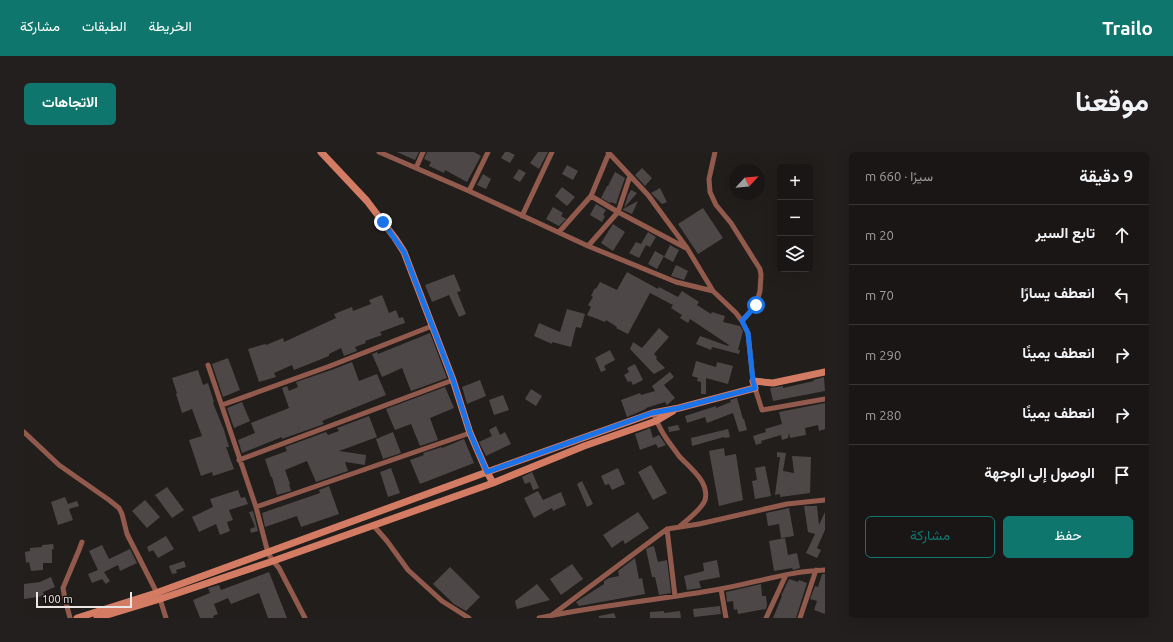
<!DOCTYPE html>
<html lang="ar">
<head>
<meta charset="utf-8">
<style>
	:root { --surface:#1a1615; --page:#231f1e; --text:#f1f3f6; --muted:#9f9fa0; --line:#383534; --accent:#0f766e }
	body { margin:0; font-family:Ubuntu,Vazirmatn,sans-serif; background:var(--page); color:var(--text); direction:rtl }
	.controls { position:absolute; right:12px; top:12px; display:grid; overflow:hidden; border-radius:6px; box-shadow:0 4px 16px #0002 }
	.controls button { width:36px; height:36px; display:grid; place-items:center; padding:0; border:0; border-bottom:1px solid var(--line); background:var(--surface); color:var(--text); font:20px sans-serif }
	.compass { position:absolute; left:705px; top:12px; width:36px; height:36px; border-radius:50%; background:var(--surface); box-shadow:0 4px 16px #0002; rotate:64deg }
	.scale { position:absolute; left:12px; bottom:10px; width:96px; box-sizing:border-box; padding-left:4px; border:2px solid #e9e6e5; border-top:0; font-size:11px; line-height:14px; white-space:nowrap; color:#e9e6e5; -webkit-text-stroke:3px #191413; paint-order:stroke }
	.stop { position:absolute; width:12px; height:12px; margin:-9px; border:3px solid #1a73e8; border-radius:50%; background:#fff }
	.stop.end { background:#1a73e8; border-color:#fff; box-shadow:0 1px 4px #0008 }
	.list { margin:0; padding:0; list-style:none }
	h2 { display:flex; justify-content:space-between; align-items:center; height:52px; margin:0; padding:0 16px; font-size:17px }
	h2 small { font-size:13px; font-weight:400; color:var(--muted) }
	.list li { display:grid; grid-template-columns:26px 1fr auto; gap:12px; align-items:center; box-sizing:border-box; height:60px; padding:0 16px; border-top:1px solid var(--line) }
	.list b { display:block; font-size:15px; white-space:nowrap }
	.list em { font-size:13px; font-style:normal; color:var(--muted) }
	.actions { display:flex; gap:8px; padding:12px 16px }
	.actions a { flex:1; padding:9px 0; border:1px solid var(--accent); border-radius:6px; text-align:center; font-size:14px; color:var(--accent) }
	.actions .main { background:var(--accent); color:#fff }
	.icon { flex:none; width:22px; height:22px; fill:none; stroke:currentColor; stroke-width:2; stroke-linecap:round; stroke-linejoin:round }
	.map { position:relative; flex:none; width:801px; height:466px; overflow:hidden; direction:ltr; border-radius:6px }
	header { display:flex; align-items:center; gap:24px; box-sizing:border-box; height:56px; padding:0 20px; background:var(--accent); color:#fff }
	header strong { font-size:19px }
	nav { display:flex; gap:22px; margin-inline-start:auto; font-size:14px }
	.intro { display:flex; align-items:center; justify-content:space-between; box-sizing:border-box; height:96px; padding:0 24px }
	h1 { margin:0; font-size:28px }
	.button { padding:10px 18px; border-radius:6px; background:var(--accent); color:#fff; font-size:14px; font-weight:700 }
	main { display:flex; gap:24px; padding:0 24px }
	aside { flex:1; background:var(--surface); border-radius:6px; box-shadow:0 4px 16px #0002 }
	.map>svg:first-child { display:block }
	.building { fill:#4d4847 }
	.lines { fill:none; stroke-linecap:round; stroke-linejoin:round }
	.street { stroke:#925a4c; stroke-width:5 }
	.secondary { stroke:#d47b64; stroke-width:7 }
	.route { stroke:#1a73e8; stroke-width:5 }
</style>
</head>
<body>
<header>
<strong>Trailo</strong>
<nav><a>الخريطة</a><a>الطبقات</a><a>مشاركة</a></nav>
</header>
<div class="intro"><h1>موقعنا</h1><a class="button">الاتجاهات</a></div>
<main>
<aside>
<h2>9 دقيقة<small>سيرًا · 660 m</small></h2>
<ul class="list">
<li><svg class="icon" aria-label="ahead" viewBox="0 0 24 24"><path d="M12 20V5M6 11l6-6 6 6"/></svg><div><b>تابع السير</b></div><em>20 m</em></li>
<li><svg class="icon" aria-label="left" viewBox="0 0 24 24"><path d="M17 20v-9H6M10 6l-5 5 5 5"/></svg><div><b>انعطف يسارًا</b></div><em>70 m</em></li>
<li><svg class="icon" aria-label="right" viewBox="0 0 24 24"><path d="M7 20v-9h11M14 6l5 5-5 5"/></svg><div><b>انعطف يمينًا</b></div><em>290 m</em></li>
<li><svg class="icon" aria-label="right" viewBox="0 0 24 24"><path d="M7 20v-9h11M14 6l5 5-5 5"/></svg><div><b>انعطف يمينًا</b></div><em>280 m</em></li>
<li><svg class="icon" aria-label="arrive" viewBox="0 0 24 24"><path d="M6 21V4h12l-3 4 3 4H6"/></svg><div><b>الوصول إلى الوجهة</b></div></li>
</ul>
<div class="actions"><a class="main">حفظ</a><a>مشاركة</a></div>
</aside>
<div class="map">
<svg width="801" height="466" viewBox="0 0 801 466">
	<rect width="100%" height="100%" fill="#221e1c"/>
	<path class="building" d="M373,0H395L391,8Z
		M403,0H450L457,4L443,30L421,18L420,21L405,14L407,10L400,7Z
		M481,0H485L491,3L486,11L477,6Z
		M514,0H524L515,17L506,11Z
		M543,13L554,19L549,28L538,22Z
		M618,16L628,26L621,34L611,23Z
		M495,17L502,21L496,30L489,26Z
		M591,20L601,26L596,40L592,52L587,50L586,51L577,46L583,34H584Z
		M459,22L467,27L462,37L453,33Z
		M538,35L551,45L543,54L531,44Z
		M636,36L643,50L638,52L627,41Z
		M607,38L613,41L600,56L604,43Z
		M614,49L608,62L599,58V57Z
		M572,52L582,58L579,63L581,64L578,70L566,63Z
		M529,55L539,61L537,64L542,67L535,74L522,67Z
		M679,56L699,86L674,102L654,72Z
		M589,72L601,80L589,99L577,91Z
		M624,80L632,85L626,95L622,93L615,106L605,101L612,90L617,92Z
		M646,93L655,98L649,110L640,105Z
		M631,99L640,104L633,117L624,112Z
		M652,113L664,119L660,128L647,124Z
		M603,120L634,137L635,135L654,145L658,139L675,150L673,153L687,162L688,160L701,164L699,170L716,174L719,179L714,198H716L715,202L688,195L687,198L672,192L676,184L704,194L705,193L666,167L664,171L656,166L658,163L647,156L649,153L626,141L604,182L592,176L593,175L582,168L581,170L563,163L567,155L564,153L569,145L567,144L571,136L572,137L576,130L593,138Z
		M430,122L437,139L433,140L442,162L435,165L425,143L408,150L401,133Z
		M358,143L365,161L372,158L375,166L379,165L381,171L356,180L358,183L341,189L342,191L331,195L333,199L320,204L317,196L305,202V204L270,218L268,213L250,221L252,225L235,230L224,197L241,192L242,193L259,186L260,190L312,166L310,162L328,155L329,159L347,152L345,148Z
		M543,157L561,162L557,176L552,175L547,195L528,190V192L510,184L515,171L536,180Z
		M635,176L645,185L630,202L633,205L632,207L641,216L630,222L625,217L606,197L609,190L618,196Z
		M406,181L423,226L387,239L378,216L358,225L348,202L353,200L354,202Z
		M586,198L591,208L580,214L582,218L577,220L571,206Z
		M204,206L216,238L199,245L188,212Z
		M672,209L692,215L693,210L709,214L704,232L682,226V242H677V230L673,229L674,226L668,224Z
		M328,210L335,229L353,222L362,243L298,269L300,272L258,287V285L218,301L214,288L231,281L227,271L265,256L258,236L263,234L265,239L274,235L272,230L310,217Z
		M611,212L619,228L609,233L607,229L604,230L600,223L605,220L603,216Z
		M174,218L179,233L184,231L190,250L189,251L200,278L205,295H202L210,317L189,324L188,320L177,324L165,288L178,284L168,257L158,261L152,242L153,241L148,226Z
		M646,220L650,225L640,233L651,246L643,253L641,250L622,256V257L603,265L597,248L616,241L617,243L631,239L628,234Z
		M800,225L801,239L749,249L746,236L759,234V236L790,229L789,228Z
		M456,228L462,244L443,252L438,235Z
		M421,235L430,256L406,266L414,288L396,294L387,272L371,278L362,257Z
		M507,237L518,244L512,254L501,247Z
		M479,243L485,258L470,263L465,248Z
		M713,246L719,267H720L723,278L715,280L709,261L683,271L681,265L663,271L661,264L692,254V256L707,250L706,248Z
		M218,250L226,269L210,276L203,256Z
		M801,251V277L795,279L794,273L781,276L782,283L766,286L765,281L764,286L758,288L757,283L737,289L738,291L732,293L729,284L742,280L741,277L758,272L755,260Z
		M345,264L353,285L315,299L342,303L341,313L321,310L324,319L292,330L283,309L261,318L266,332H265L267,339L253,343L248,325H247L241,307L263,299L261,295L302,280L304,283L315,279L313,276Z
		M654,273L656,278L645,280L644,275Z
		M472,274L476,283L481,280L487,292L462,304L455,290L468,284L465,278Z
		M626,276L629,286L635,283L642,293L634,296L632,292L616,298L611,282Z
		M704,277L706,285L701,286L700,285L668,294L667,286Z
		M369,280L377,301L359,307L352,287Z
		M440,287L450,311L396,332L386,308L400,303L399,301L418,295V296Z
		M700,296L701,304L712,302L719,348L695,354L685,299Z
		M753,300L762,301L759,319L770,321L768,304L787,305L786,341L756,345V342L751,343L756,305H753Z
		M627,313L643,341L629,348L614,320Z
		M741,314L747,344L731,347L728,329L733,328L731,316Z
		M367,316L376,341L364,345L356,320Z
		M594,316L601,332L588,338L585,332L581,333L577,324Z
		M508,320L515,336L509,338L506,330L501,332L498,325Z
		M558,329L569,352L563,355L553,332Z
		M305,334L315,362L277,375L273,364L241,375L238,361L296,341L295,338Z
		M143,335L160,358L148,366L131,343Z
		M214,338L217,346L221,345L224,352L205,358L209,368L203,370L206,379L196,383L192,372L175,380L168,365L189,355L186,347Z
		M514,339L519,348L537,340L542,353L529,359L528,356L510,366L500,346Z
		M41,345L44,352L53,349L55,354L45,357L49,368L34,373L27,350Z
		M121,348L136,365L123,376L108,359Z
		M780,354H793L795,373L801,360V378L793,396L797,398L793,406L782,401L791,382L784,380Z
		M765,356L770,384L757,386L755,372L744,374L742,361Z
		M229,359L234,379L227,381L226,377L231,375L225,360Z
		M614,360L625,376L601,392L599,388L588,396L579,383Z
		M142,384L150,397L134,406L129,398L125,400L123,395Z
		M761,386L764,403L773,401L776,416L769,418L768,416L750,419L745,389Z
		M29,392L30,397H28V411H19V418L7,419L5,410L2,411L1,400L6,399V396L18,395V393Z
		M78,393L85,407L106,397L113,411L96,419L94,413L80,420L86,429L82,432L78,427L68,431L64,422L74,418L65,399Z
		M630,394L634,410L643,408L647,441L635,443L631,425H628L622,397L626,395Z
		M611,406L615,427L618,426L621,442L555,454L552,450L580,432V429L585,426L595,424L594,419Z
		M693,408L696,425L675,429L677,436L663,438L660,424L680,419L679,411Z
		M160,409L162,415L152,418L153,421L148,422L145,414Z
		M548,412L559,427L537,443L526,427Z
		M426,415L456,445L442,459L430,452L409,432Z
		M245,420L263,466H244L235,441L207,452L204,446L190,452L194,462L189,464L190,466H176L169,448L186,441L184,436L195,433L197,438Z
		M798,422H801V462L790,458L793,449L786,447L791,434L794,435Z
		M27,425L31,435L19,440L20,444L0,447V432L16,430Z
		M765,427L774,430L775,428L783,431L772,466H749L758,444H757Z
		M513,432L526,448L493,457L491,449Z
		M737,432L738,444H742L743,453L742,457L714,462L713,457L710,458L709,449L703,450L702,440Z
		M696,454L697,462L670,465L669,457Z
		M640,459V461L656,459L657,466H626V460Z
		M590,461L592,466H575V464Z"/>
	<g class="lines">
		<path class="street" d="M355,0L445,39L564,94L652,130L689,139L712,161L718,169L724,181L729,229
			M584,0L624,43L663,96L689,139
			M691,0L685,27L686,40L692,53L707,71L729,106L736,117L737,123L736,139L732,153L718,169
			M392,16L399,0
			M445,39L464,0
			M567,44L594,60L662,96
			M498,64L528,0
			M535,80L567,44L585,1
			M564,94L594,60L606,24
			M184,213L232,355L244,401L249,409L255,416L281,466
			M731,236L738,258L801,247
			M198,253L306,214L408,174
			M629,261C633,270 637,279 642,286C646,292 651,298 655,304C665,315 686,330 681,348C678,357 663,368 655,375
			M0,280L35,313L85,348L95,356L98,362L103,382L136,447L142,466
			M215,308L429,228
			M232,355L446,281
			M349,373L363,389L384,418L418,449L445,466
			M643,377L651,444
			M697,437L702,466
			M528,463L643,377L675,372L763,352L801,348
			M46,466L41,447L39,436L55,398L58,390
			M515,466C575,453 636,448 696,437C731,431 765,419 801,418
			M742,466L762,423
			M776,466L792,418"/>
		<path class="secondary" d="M297,0L343,49L371,86L380,100L429,228L446,281L463,320L469,331
			M53,466L132,441L463,320L629,261L655,256L731,236L729,229L749,231L801,220
			M73,466L136,447L249,409L469,331L560,294L632,269L649,259"/>
	</g>
	<g class="lines">
		<path class="route" d="M359,70L380,100L429,228L446,281L463,320L628,261L655,256L731,236L729,229L724,181L718,169L732,153"/>
	</g>
</svg>
<div class="controls">
<button>+</button>
<button>−</button>
<button><svg class="icon" aria-label="layers" viewBox="0 0 24 24"><path d="M12 4l9 5-9 5-9-5zM3 14l9 5 9-5"/></svg></button>
</div>
<svg class="compass" viewBox="-18 -18 36 36"><path d="M0-13l5 13h-10z" fill="#e53935"/><path d="M0 13l5-13h-10z" fill="#9f9fa0"/></svg>
<div class="scale">100 m</div>
<div class="stop" style="left:732px;top:153px"></div>
<div class="stop end" style="left:359px;top:70px"></div>
</div>
</main>
</body>
</html>
